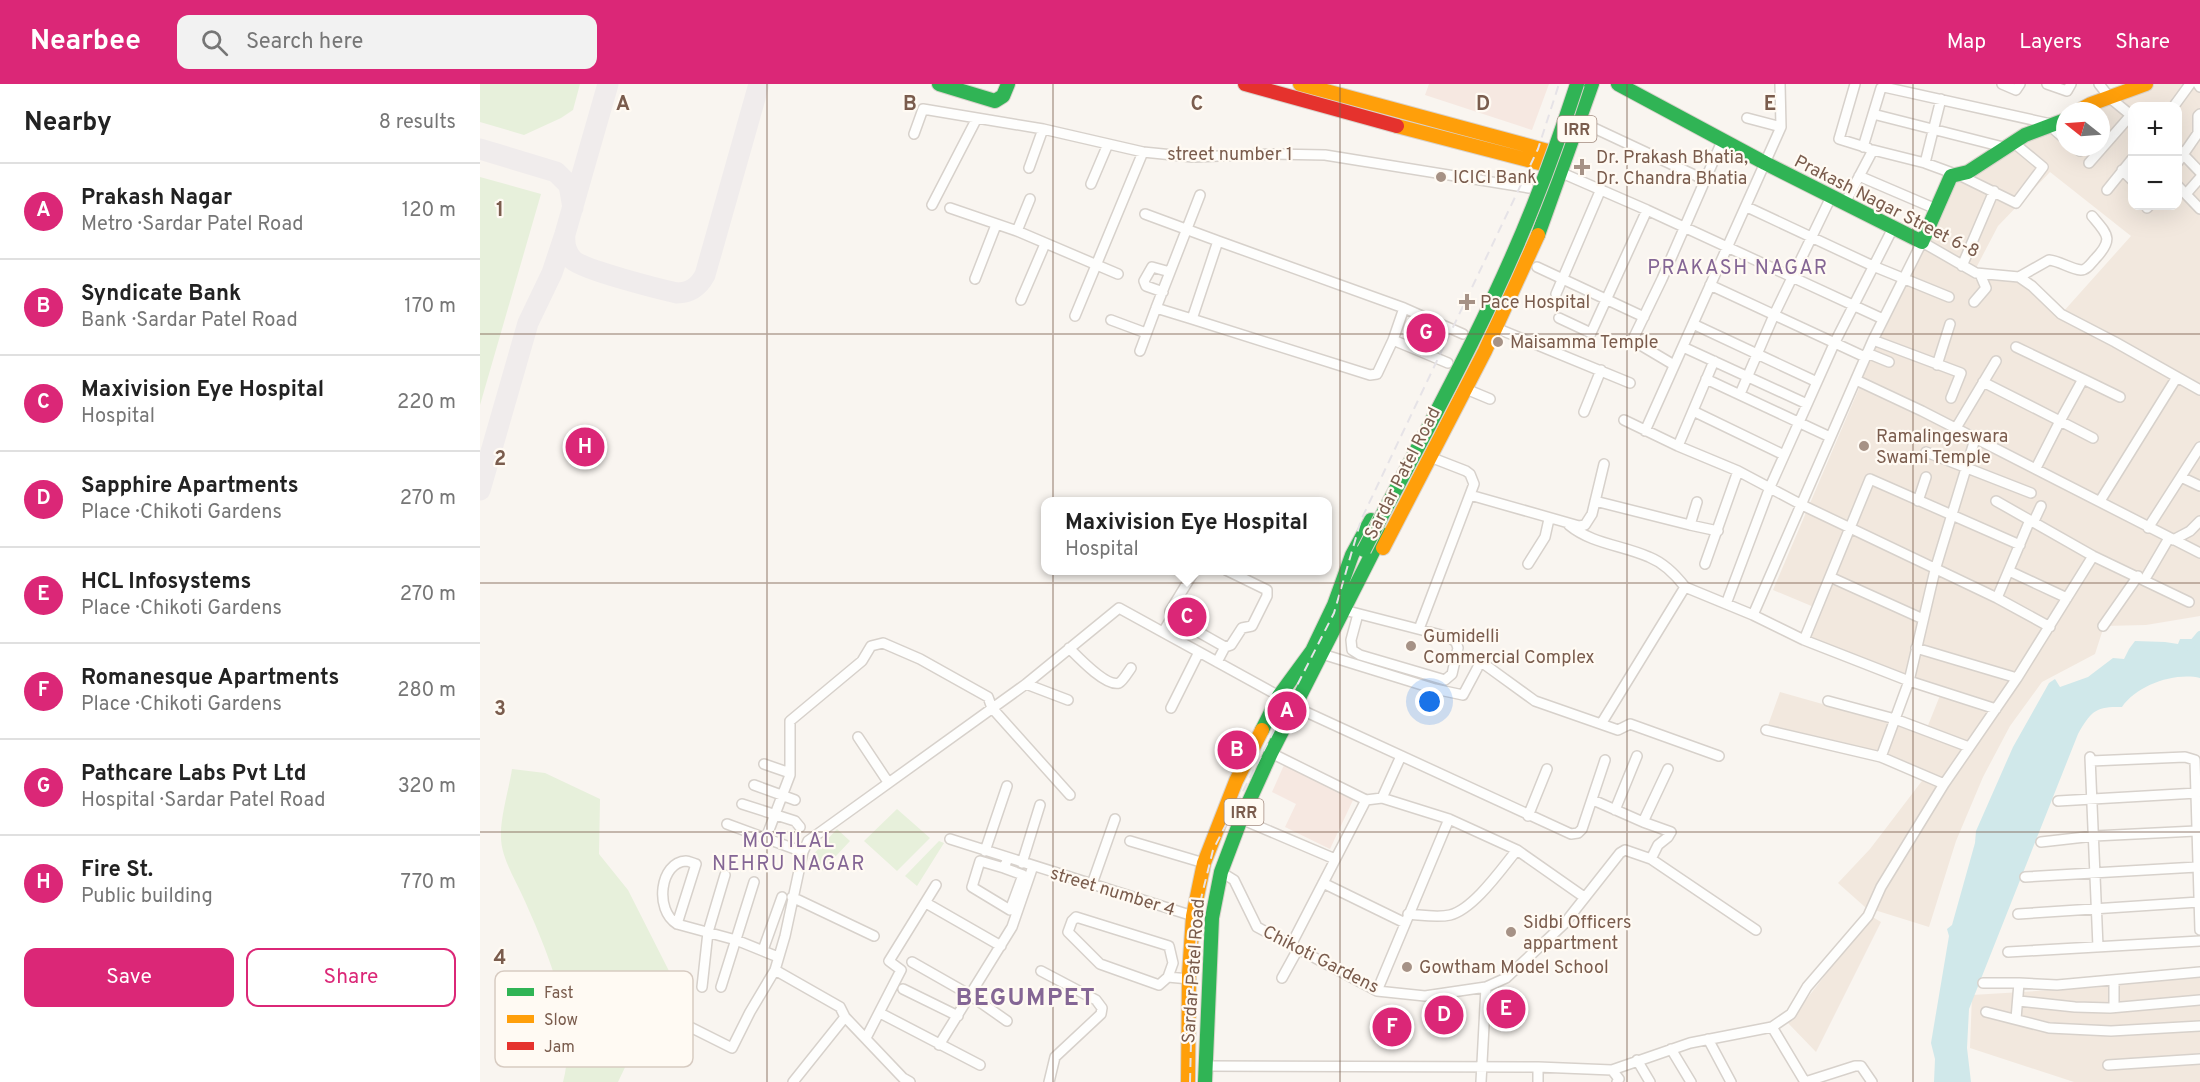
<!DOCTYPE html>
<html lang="en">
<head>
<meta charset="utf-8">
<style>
	:root { --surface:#fff; --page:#f2f2f2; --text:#222; --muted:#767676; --line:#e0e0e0; --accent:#db2777 }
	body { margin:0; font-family:Overpass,sans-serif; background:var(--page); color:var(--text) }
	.controls { position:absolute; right:18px; top:18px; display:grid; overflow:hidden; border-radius:12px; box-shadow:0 6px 24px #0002 }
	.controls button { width:54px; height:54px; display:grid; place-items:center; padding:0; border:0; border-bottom:2px solid var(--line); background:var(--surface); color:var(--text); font:30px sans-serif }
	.compass { position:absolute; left:1576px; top:18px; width:54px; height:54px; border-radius:50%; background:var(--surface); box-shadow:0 6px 24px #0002; rotate:287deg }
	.you { position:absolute; left:950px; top:618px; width:21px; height:21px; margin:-15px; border:4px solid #fff; border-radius:50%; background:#1a73e8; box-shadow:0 0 0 9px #1a73e833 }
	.badge { display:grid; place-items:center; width:39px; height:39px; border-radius:50%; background:var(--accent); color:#fff; font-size:20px; font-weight:700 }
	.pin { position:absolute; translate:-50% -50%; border:3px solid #fff; box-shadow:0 2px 6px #0006 }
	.popup { position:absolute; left:561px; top:413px; width:291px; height:78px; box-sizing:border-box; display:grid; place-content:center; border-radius:12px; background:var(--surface); filter:drop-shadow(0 2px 4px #0005); font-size:20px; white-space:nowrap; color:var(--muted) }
	.popup b { font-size:22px; color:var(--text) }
	.popup::after { content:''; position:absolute; left:50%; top:100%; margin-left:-12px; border:12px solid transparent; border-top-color:var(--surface) }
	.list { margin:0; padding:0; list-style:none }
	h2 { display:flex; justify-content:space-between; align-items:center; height:78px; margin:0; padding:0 24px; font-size:26px }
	h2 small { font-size:20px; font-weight:400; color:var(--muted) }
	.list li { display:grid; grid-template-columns:39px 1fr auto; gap:18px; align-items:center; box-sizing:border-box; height:96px; padding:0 24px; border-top:2px solid var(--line) }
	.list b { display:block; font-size:22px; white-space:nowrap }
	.list p { margin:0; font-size:20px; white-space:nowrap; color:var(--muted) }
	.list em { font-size:20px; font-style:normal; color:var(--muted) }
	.actions { display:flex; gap:12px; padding:18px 24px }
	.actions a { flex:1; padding:14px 0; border:2px solid var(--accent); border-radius:12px; text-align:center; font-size:21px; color:var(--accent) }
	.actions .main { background:var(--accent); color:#fff }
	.icon { flex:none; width:33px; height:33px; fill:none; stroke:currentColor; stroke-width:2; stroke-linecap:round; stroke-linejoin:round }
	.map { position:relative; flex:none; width:1720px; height:998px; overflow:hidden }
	header { display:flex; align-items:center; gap:36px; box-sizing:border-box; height:84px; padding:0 30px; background:var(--accent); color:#fff }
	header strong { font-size:28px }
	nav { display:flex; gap:33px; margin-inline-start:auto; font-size:21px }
	.search { width:420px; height:54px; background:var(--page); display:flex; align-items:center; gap:15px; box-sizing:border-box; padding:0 21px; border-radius:12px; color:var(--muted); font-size:22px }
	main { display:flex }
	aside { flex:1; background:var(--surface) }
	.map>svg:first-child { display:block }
	.residential { fill:#f2e8de; fill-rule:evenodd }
	.commercial { fill:#f6e8e1 }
	.green { fill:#e7f0db }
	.water { fill:#d0e8ea }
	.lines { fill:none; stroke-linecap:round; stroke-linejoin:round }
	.canal { stroke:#d0e8ea; stroke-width:8 }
	.taxiway { stroke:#f0ecec; stroke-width:21 }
	.street-casing { stroke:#d7d1cb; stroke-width:12 }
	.fast-casing { stroke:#d9d2cb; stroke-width:16 }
	.slow-casing { stroke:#d9d2cb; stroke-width:16 }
	.jam-casing { stroke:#d9d2cb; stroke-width:16 }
	.street { stroke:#fefefd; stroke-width:9 }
	.fast { stroke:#30b455; stroke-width:14 }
	.slow { stroke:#ff9f0a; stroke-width:14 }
	.jam { stroke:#e5322d; stroke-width:14 }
	.rail { stroke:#e6e3e7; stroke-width:2; stroke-dasharray:9 6; stroke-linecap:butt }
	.fast-bridge-casing { stroke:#dad1cc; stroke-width:16; stroke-linecap:butt }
	.fast-bridge { stroke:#30b455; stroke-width:14 }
	.grid { fill:none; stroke:#7a5c4d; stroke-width:1.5; stroke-opacity:0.55 }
	.poi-dot { fill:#a69286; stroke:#fffaf3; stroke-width:2 }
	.labels { text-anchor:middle; stroke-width:4.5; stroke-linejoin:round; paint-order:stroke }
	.shield { fill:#fffaf3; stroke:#a28b7f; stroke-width:1.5 }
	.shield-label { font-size:16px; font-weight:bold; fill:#7a5c4d }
	.street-label { font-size:18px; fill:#7a5c4d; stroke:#fffaf3 }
	.poi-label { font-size:18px; fill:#7a5c4d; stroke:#fffaf3; text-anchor:start }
	.neighbourhood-label { font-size:20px; letter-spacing:1.5px; fill:#846695; stroke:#fffaf3 }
	.district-label { font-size:24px; font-weight:bold; letter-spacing:1.5px; fill:#846695; stroke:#fffaf3 }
	.key { fill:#fffaf3; stroke:#d7cbc1; stroke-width:1.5 }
	.key-label { font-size:16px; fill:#7a5c4d }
	.grid-label { font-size:20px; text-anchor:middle; font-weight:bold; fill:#7a5c4d; stroke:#fffaf3; stroke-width:4.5; stroke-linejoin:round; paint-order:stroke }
</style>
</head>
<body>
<header>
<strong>Nearbee</strong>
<div class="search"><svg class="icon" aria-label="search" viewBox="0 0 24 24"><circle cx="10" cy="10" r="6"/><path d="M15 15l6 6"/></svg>Search here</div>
<nav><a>Map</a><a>Layers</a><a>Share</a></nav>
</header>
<main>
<aside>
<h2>Nearby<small>8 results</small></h2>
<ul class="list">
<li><span class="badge">A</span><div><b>Prakash Nagar</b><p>Metro · Sardar Patel Road</p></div><em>120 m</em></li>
<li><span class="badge">B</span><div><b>Syndicate Bank</b><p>Bank · Sardar Patel Road</p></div><em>170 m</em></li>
<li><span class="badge">C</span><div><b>Maxivision Eye Hospital</b><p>Hospital</p></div><em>220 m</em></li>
<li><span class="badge">D</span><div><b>Sapphire Apartments</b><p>Place · Chikoti Gardens</p></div><em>270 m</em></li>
<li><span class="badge">E</span><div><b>HCL Infosystems</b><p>Place · Chikoti Gardens</p></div><em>270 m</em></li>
<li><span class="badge">F</span><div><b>Romanesque Apartments</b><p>Place · Chikoti Gardens</p></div><em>280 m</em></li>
<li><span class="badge">G</span><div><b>Pathcare Labs Pvt Ltd</b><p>Hospital · Sardar Patel Road</p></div><em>320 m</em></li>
<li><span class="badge">H</span><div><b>Fire St.</b><p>Public building</p></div><em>770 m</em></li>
</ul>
<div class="actions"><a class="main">Save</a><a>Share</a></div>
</aside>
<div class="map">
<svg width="1720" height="998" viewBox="0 0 1720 998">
	<rect width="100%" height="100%" fill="#f9f5f0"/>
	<path class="residential" d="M1675,0H1720V466L1378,294L1468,97L1585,36V63H1621V27H1599L1659,2ZM1652,22H1698V122H1652ZM1570,88L1651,152L1583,228L1540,196L1495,186L1518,142Z
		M1380,302L1720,471V532L1666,541L1624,542L1615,570L1562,598L1530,642L1503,693L1476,757L1449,843L1385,823L1358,799L1390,765L1448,689L1287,644L1300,608L1445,649L1463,604L1330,554L1341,526L1293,506Z
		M1391,832L1401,838L1336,968L1308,939Z
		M1720,890V998H1594L1490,964L1492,911L1620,903Z"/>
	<path class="commercial" d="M949,0H1069L1052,46L945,11Z
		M804,681L874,714L850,765L805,743L816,720L792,708Z"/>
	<path class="green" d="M0,0H100L93,26L81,34L44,51L0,38Z
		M0,93L61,110L0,321Z
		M32,685L65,689L120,715L119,770L148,806L190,889L138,998H83C99,940 67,866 43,813C35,795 21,773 21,753C20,734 29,705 32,685Z
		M417,725L450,754L417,787L384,757Z
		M357,745L370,757L342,787L329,775Z
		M459,757L464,759L437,802L425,792Z"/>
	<path class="water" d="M1700,555H1720V594C1695,588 1657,601 1642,623C1616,622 1611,627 1598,650L1489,925L1487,964L1491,998H1454L1455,975L1451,959L1469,852L1467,845L1472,841L1495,759L1496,747L1533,663L1569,599L1575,595L1580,603L1608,593L1633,574L1644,575L1649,565L1655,557L1685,558L1698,560Z"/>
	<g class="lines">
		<path class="canal" d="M1710,563L1720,551"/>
		<path class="taxiway" d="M0,65L76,88L89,101L93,124
			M85,150C84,160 86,169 93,176C104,186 179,205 197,209C211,209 219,202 225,191L279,0
			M0,406L48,239L72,189L85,150L128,0"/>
		<g class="street-casing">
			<path id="street" d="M1375,0L1359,55L1388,64
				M1522,0L1536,6L1540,0
				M1567,0L1587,7L1591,0
				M1619,0L1630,14L1652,32
				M1718,0L1720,3
				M1694,22L1710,0
				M1393,30L1527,64
				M1267,34L1301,43
				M1099,37L1225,96
				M1570,42L1585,55
				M434,50L443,25L563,45L663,68L713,73L792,70L845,71L1049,104
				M1383,63L1401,4L1404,3L1571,40
				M1595,63L1600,67
				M1698,65L1720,88
				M1698,78L1718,49V32L1720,30
				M1445,79L1461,15
				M1609,79L1651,31
				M549,84L563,45
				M1642,86L1652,96
				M1082,89L1167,126L1403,235
				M1479,91L1536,119L1563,83L1534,59
				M1379,92L1456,125
				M611,100L628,60
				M1698,102L1720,125
				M1627,106L1652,75
				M1706,110L1720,94
				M1365,119L1393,66L1445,79L1475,90
				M452,121L497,34
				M1267,123L1393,182L1469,213
				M470,124L537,147L638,190
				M1667,124L1669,122
				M665,130L738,157
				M537,147L550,115
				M1482,182L1514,107
				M1057,183L1164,233
				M1539,193L1569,176C1580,177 1590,185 1601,186C1607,186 1611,179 1615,175C1634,155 1628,151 1612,132
				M495,195L516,141
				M1230,201L1385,273
				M683,208L666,202L664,197L672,183L690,188
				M1076,210L1121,105
				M541,216L565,160
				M1494,218L1506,204L1500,190
				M676,224L720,111
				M595,232L663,68
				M1079,234L1111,249L1167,126
				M631,236L666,249
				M1213,240L1337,298
				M1016,244L1150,299
				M913,256L897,290L890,291L712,235L738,157L924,224
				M1393,256L1481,289L1471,314
				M1203,263L1327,320
				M660,267L676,224L712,235
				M1387,269L1409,278
				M968,279L913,256L924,224L983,250
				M1194,281L1157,259L1154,253L1182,195L1243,55
				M1457,281L1470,240
				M1226,295L1350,353
				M1603,295L1640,313
				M1376,296L1442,327L1720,469
				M1503,298L1580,337L1603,295L1536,263
				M986,305L1010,315
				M1260,310L1294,231L1351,113
				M1213,327L1304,371
				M1104,328L1121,286
				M1144,336L1198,362L1258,387L1322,421L1517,514L1570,543
				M1476,344L1516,277
				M1165,347L1301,43L1300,0
				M1198,362L1234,277
				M1446,368L1551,409
				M1556,384L1580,337L1613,354
				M1701,393L1720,402
				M990,411L1099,442L1105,441L1112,430L1124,380
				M1115,417L1210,441
				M1438,417L1446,393
				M1516,417L1613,472L1709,518
				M1620,417L1697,293
				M1217,418L1210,441L1238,447
				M1554,437L1561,422
				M1089,441C1112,460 1142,461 1169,473C1184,479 1195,490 1205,503L1121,640
				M1668,444L1720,363
				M1693,456L1710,447L1720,437
				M1048,480L1065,453L1069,435
				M1225,480L1258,387
				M1529,487L1587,514
				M1350,493L1443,535
				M1665,495L1689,454
				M1205,503L1273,531L1324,556L1429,597L1516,625
				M1517,514L1550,436
				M1246,520L1290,403L1354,260L1413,144
				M864,526L969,553L976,558L978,564L972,590L965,596L880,571L872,566L871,556L878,530
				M1273,531L1393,256L1442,158L1496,189L1539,193L1552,202L1581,230L1635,258L1720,306
				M692,533L745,563
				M1623,542L1658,492
				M939,545L994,400L990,390L986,387L950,373
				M683,548L692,533L690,527L715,486
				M1324,556L1390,395L1540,461
				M589,564C597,572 626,603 639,599C643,597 648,588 651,584
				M1436,564L1537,594
				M842,570L955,605L983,611L999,581L1004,580L1055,617L1138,646L1150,640L1239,672
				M737,578L745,563L751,561L762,544L772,542L787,512V506L746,486
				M546,600L588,616
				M1348,617L1415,635L1489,663
				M813,622L1091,750L1098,749L1102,745L1125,676
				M691,624L719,568
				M1286,646L1401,673L1464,700
				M378,653L408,698
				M791,669L886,716
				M1401,673L1429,597L1455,486L1495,355
				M1610,673L1618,863
				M1611,677L1705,673L1715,676L1720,846
				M284,680L310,689
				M274,701L315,716
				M902,714L969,735L1037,766L1104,813
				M1113,716L1163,738L1191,748L1188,753L1178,761L1171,775
				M1578,717L1717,709
				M262,720L315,737L320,743
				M1135,726L1157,672
				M1048,732L1067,685
				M761,735L855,775
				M1163,738L1188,685
				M247,740L323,768
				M286,754L310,691V637L382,577L391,562L403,559L440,575L508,613L512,624L590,711
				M470,755L713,832
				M650,757L724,779
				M1561,758L1614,752L1716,747
				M505,767L527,702
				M542,779L560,721
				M524,784L543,791L530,826L492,803L500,777L524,784L528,774
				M741,788L754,796L777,843L897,907L945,912L1006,903L1026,894L1084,840L1140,769L1145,766L1171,775L1276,846
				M1545,793L1717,783
				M843,799L925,839
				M612,800L635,735
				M312,813L394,852
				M446,819L521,862
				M928,830C942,831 957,834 970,831C994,825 1022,784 1037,766
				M1538,830L1719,818
				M197,840L216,780C212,779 209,777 206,777C180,778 174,826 197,840L256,856L298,873
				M811,861L886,716L902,714L921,672
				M283,866L302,813
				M1528,868L1720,857
				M432,878L490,911L527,937
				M295,886L360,923L365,933L423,994L430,998
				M561,887L616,916L622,924L621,930L575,973L569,998
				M688,893L679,901L620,880L588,848L592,837L596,833L689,862L693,879L688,893L709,895
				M802,894L818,865
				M1634,896V923
				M1503,899H1539L1536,935
				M1539,899L1577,901L1720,888
				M222,903L228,848L245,791
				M241,903L274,798
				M423,905L478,932
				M897,907L969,735
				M1539,917L1595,923L1630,924L1720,916
				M1506,928L1569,944L1631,947L1720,942
				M400,929L500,981
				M196,936L252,964L270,928L295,886L305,852L323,768L328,757L546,600L639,524L799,612
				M1292,943L1311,930L1327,903L1388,832L1401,803L1464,700L1537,594L1613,472
				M386,954L421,886L409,877L456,801
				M1228,955L1251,998
				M459,961L532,843L553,782
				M1191,965L1211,998
				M1157,976L1170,998
				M1628,981L1720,975
				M725,982L1058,983L1132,986L1210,959L1292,943L1325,998
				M1132,986L1139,995L1137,998
				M313,998L365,933
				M1001,998L1006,903
				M1058,998V983
				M1325,998L1375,982H1381L1392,998"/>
		</g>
		<g class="fast-casing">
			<path id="fast" d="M459,0L515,17L523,12L528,0
				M1138,0L1285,79L1442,158L1471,92L1488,88L1545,51L1585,36
				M1058,151L1112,0
				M782,646L799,612L832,567L854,521L872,471L891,436
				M725,998L732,834L741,788L761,735L791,669L902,450"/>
		</g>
		<g class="slow-casing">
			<path id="slow" d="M820,0L1068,67
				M1598,27L1611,20L1666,0
				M917,42L1063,80
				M903,464L1005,267L1058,151
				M708,998L709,890L713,832L724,779L756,697L782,646"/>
		</g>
		<g class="jam-casing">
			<path id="jam" d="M765,0L917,42"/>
		</g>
		<use href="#street" class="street"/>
		<use href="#fast" class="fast"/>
		<use href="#slow" class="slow"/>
		<use href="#jam" class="jam"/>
		<path class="rail" d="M710,998L712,916L719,823L733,766L854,529L881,436L1058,65L1079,0"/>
		<g class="fast-bridge-casing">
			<path id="fast-bridge" d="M884,466C943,352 1007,239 1054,120C1070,80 1084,40 1097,0"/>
		</g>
		<use href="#fast-bridge" class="fast-bridge"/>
	</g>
	<path class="grid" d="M287,0V998M573,0V998M860,0V998M1147,0V998M1433,0V998M0,250H1720M0,499H1720M0,748H1720"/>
	<g class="poi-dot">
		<path d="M1099 74h6v6h6v6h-6v6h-6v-6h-6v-6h6z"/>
		<circle cx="961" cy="93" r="6"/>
		<path d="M984 209h6v6h6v6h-6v6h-6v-6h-6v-6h6z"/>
		<circle cx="1018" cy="258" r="6"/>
		<circle cx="1384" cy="362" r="6"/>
		<circle cx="931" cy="562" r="6"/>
		<circle cx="1031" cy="848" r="6"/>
		<circle cx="927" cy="883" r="6"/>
	</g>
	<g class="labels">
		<g class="shield">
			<rect x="1077.5" y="32" width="39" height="26" rx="4.5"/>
			<rect x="744.5" y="715" width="39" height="26" rx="4.5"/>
		</g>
		<g class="shield-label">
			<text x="1097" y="51">IRR</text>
			<text x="764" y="734">IRR</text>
		</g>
		<g class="street-label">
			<text x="750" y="76">street number 1</text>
			<text transform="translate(1407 122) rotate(27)" y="6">Prakash Nagar Street 6-8</text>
			<text transform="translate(922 389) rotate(-63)" y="6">Sardar Patel Road</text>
			<text transform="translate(633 807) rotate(17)" y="6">street number 4</text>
			<text transform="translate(841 875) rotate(27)" y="6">Chikoti Gardens</text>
			<text transform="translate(713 887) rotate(-86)" y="6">Sardar Patel Road</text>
		</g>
		<g class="poi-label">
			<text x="1116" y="79">Dr. Prakash Bhatia,<tspan x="1116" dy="21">Dr. Chandra Bhatia</tspan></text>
			<text x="973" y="99">ICICI Bank</text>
			<text x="1000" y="224">Pace Hospital</text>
			<text x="1030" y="264">Maisamma Temple</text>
			<text x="1396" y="358">Ramalingeswara<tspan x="1396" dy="21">Swami Temple</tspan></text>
			<text x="943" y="558">Gumidelli<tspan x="943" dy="21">Commercial Complex</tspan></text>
			<text x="1043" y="844">Sidbi Officers<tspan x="1043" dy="21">appartment</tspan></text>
			<text x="939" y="889">Gowtham Model School</text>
		</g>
		<g class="neighbourhood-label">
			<text x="1258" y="190">PRAKASH NAGAR</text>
			<text x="309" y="763">MOTILAL<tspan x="309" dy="23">NEHRU NAGAR</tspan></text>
		</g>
		<g class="district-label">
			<text x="546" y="921">BEGUMPET</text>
		</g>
	</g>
	<rect x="15" y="887" width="198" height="96" rx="9" class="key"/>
	<rect x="27" y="904" width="27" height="8" fill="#30b455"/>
	<rect x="27" y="931" width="27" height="8" fill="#ff9f0a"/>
	<rect x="27" y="958" width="27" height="8" fill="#e5322d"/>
	<g class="key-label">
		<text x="64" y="914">Fast</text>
		<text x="64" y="941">Slow</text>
		<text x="64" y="968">Jam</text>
	</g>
	<g class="grid-label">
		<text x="143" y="26">A</text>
		<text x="430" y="26">B</text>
		<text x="717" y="26">C</text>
		<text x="1003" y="26">D</text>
		<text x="1290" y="26">E</text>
		<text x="20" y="132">1</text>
		<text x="20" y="381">2</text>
		<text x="20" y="631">3</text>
		<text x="20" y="880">4</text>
	</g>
</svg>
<div class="controls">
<button>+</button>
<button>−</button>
</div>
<svg class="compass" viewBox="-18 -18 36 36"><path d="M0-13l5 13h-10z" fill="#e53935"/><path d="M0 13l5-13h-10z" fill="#767676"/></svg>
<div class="you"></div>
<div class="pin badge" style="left:807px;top:627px">A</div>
<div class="pin badge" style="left:757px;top:666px">B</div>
<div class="pin badge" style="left:707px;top:533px">C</div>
<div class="popup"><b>Maxivision Eye Hospital</b>Hospital</div>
<div class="pin badge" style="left:964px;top:931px">D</div>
<div class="pin badge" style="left:1026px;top:925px">E</div>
<div class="pin badge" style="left:912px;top:943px">F</div>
<div class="pin badge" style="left:946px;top:249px">G</div>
<div class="pin badge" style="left:105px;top:363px">H</div>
</div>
</main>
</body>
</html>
